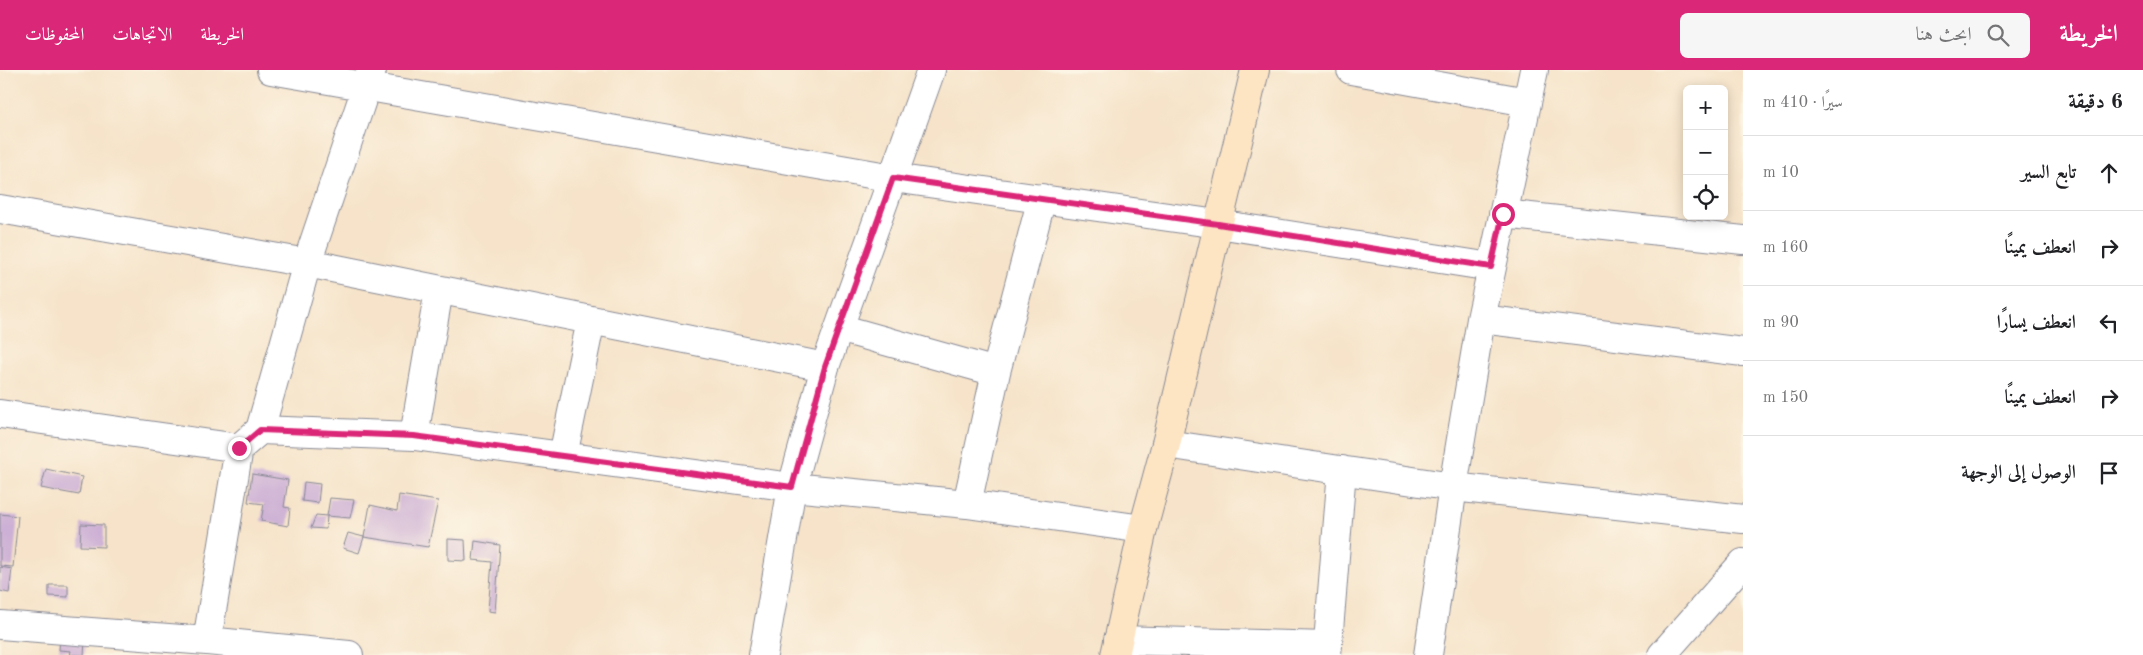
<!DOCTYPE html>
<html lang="ar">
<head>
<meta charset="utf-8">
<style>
	:root { --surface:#fff; --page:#f6f6f6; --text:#202124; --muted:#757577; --line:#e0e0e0; --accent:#db2777 }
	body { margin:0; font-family:"Old Standard TT",Amiri,serif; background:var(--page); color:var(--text); direction:rtl }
	.controls { position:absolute; right:15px; top:15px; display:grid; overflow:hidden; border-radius:8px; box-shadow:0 2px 12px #0003 }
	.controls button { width:45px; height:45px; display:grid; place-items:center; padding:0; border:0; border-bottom:1px solid var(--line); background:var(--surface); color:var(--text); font:25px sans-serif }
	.stop { position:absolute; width:15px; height:15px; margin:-11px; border:4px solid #db2777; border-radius:50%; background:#fff }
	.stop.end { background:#db2777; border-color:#fff; box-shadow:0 1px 5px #0008 }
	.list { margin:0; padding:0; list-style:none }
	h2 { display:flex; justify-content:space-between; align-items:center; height:65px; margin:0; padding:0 20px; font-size:21px }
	h2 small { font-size:16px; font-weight:400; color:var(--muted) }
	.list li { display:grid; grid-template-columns:32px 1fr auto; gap:15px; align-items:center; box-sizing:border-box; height:75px; padding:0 20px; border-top:1px solid var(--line) }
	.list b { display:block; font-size:19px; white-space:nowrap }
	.list em { font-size:16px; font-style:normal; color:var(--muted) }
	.icon { flex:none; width:28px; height:28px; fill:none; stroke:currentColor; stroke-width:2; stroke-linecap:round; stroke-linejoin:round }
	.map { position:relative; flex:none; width:1743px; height:585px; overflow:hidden; direction:ltr }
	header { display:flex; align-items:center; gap:30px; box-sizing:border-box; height:70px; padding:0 25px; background:var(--accent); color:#fff }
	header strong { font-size:24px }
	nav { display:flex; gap:28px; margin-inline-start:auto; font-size:18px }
	.search { width:350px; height:45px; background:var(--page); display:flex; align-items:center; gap:12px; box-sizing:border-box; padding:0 18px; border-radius:8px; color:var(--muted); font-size:19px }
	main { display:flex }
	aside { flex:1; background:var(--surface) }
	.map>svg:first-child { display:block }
	.building { fill:#cdb0d5 }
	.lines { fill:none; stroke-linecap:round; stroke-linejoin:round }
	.street-casing { stroke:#888994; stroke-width:30 }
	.secondary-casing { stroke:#888994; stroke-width:30 }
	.street { stroke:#fff; stroke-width:28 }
	.secondary { stroke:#fde5c4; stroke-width:28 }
	.route { stroke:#db2777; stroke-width:6 }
</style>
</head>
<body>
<header>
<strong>الخريطة</strong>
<div class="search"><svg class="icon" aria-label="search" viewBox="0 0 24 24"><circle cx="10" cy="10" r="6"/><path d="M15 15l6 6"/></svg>ابحث هنا</div>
<nav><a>الخريطة</a><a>الاتجاهات</a><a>المحفوظات</a></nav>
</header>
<main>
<aside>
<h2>6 دقيقة<small>سيرًا · 410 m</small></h2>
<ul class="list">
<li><svg class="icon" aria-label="ahead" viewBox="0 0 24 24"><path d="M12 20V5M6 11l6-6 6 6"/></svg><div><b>تابع السير</b></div><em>10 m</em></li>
<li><svg class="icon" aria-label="right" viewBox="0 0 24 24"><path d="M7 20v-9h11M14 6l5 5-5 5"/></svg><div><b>انعطف يمينًا</b></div><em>160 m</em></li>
<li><svg class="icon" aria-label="left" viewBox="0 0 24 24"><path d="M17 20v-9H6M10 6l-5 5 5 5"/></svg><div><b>انعطف يسارًا</b></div><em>90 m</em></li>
<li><svg class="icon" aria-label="right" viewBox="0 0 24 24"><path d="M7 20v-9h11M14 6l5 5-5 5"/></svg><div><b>انعطف يمينًا</b></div><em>150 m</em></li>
<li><svg class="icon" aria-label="arrive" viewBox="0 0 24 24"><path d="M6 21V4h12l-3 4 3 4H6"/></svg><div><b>الوصول إلى الوجهة</b></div></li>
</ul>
</aside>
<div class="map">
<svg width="1743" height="585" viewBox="0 0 1743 585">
	<rect width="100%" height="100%" fill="#fcf5e5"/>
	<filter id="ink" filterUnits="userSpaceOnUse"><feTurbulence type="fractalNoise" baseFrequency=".02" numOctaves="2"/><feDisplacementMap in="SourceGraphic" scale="10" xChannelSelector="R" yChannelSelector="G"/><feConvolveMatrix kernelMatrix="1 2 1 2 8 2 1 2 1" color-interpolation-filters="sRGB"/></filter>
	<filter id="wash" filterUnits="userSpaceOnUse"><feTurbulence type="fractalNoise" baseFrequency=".0096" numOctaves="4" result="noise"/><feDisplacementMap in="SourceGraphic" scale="20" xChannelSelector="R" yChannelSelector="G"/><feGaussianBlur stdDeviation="1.12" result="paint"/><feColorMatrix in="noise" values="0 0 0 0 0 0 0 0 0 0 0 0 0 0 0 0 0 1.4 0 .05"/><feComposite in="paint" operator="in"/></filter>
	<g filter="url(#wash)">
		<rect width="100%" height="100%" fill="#f6e3c9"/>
		<g id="blocks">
			<path class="building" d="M46,399L82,407L79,425L41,418Z
				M252,404L288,410L284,437L290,438L288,456L261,451L264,434L248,432Z
				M304,412L320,414L318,433L302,431Z
				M399,425L438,431L428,477L364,467L359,483L343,478L348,463L364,467L370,435L397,441Z
				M330,428L354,430L350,448L327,446Z
				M0,444L18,446L13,497L0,496Z
				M316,445L327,446L326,459L311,458Z
				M81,454L104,455V477L80,476Z
				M448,469L465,470L466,491L448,490Z
				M475,471L500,475L495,542L488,541L492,492L473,490Z
				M0,497L12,499L9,523L0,521Z
				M49,515H68V527L49,526Z
				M60,568L85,569L84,585H70L71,581L59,580Z"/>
		</g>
	</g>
	<g filter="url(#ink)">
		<use href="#blocks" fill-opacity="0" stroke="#888994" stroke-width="1"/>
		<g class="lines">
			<g class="street-casing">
				<path id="street" d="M271,0L893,108L1218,154L1491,197
					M1351,0L1527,32
					M0,139L307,193L825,297
					M1503,144L1743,170
					M1481,249L1743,282
					M839,258L996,302
					M0,344L239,378
					M260,360L414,366L792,417L967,434L1143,459
					M414,366L439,220
					M1166,374L1453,417L1743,449
					M563,386L591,250
					M967,434L996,302L1042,128
					M0,555L207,571L349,585
					M1118,570L1328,576
					M207,571L239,378L260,360L307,193L372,0
					M763,585L792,417L825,297L931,0
					M1327,585L1342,400
					M1428,585L1453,417L1481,249L1534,0
					M1662,585L1743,493"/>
			</g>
			<g class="secondary-casing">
				<path id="secondary" d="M1115,585L1143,459L1166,374L1255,0"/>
			</g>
			<use href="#street" class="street"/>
			<use href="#secondary" class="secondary"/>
		</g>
	</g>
	<g class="lines" filter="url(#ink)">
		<path class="route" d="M239,378L260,360L414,366L792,417L825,297L893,108L1218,154L1491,197L1503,144"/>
	</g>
</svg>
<div class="controls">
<button>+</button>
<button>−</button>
<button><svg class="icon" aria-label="locate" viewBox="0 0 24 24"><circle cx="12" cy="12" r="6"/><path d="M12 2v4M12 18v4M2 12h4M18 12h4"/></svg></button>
</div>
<div class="stop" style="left:1503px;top:144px"></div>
<div class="stop end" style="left:239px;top:378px"></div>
</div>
</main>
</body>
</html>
